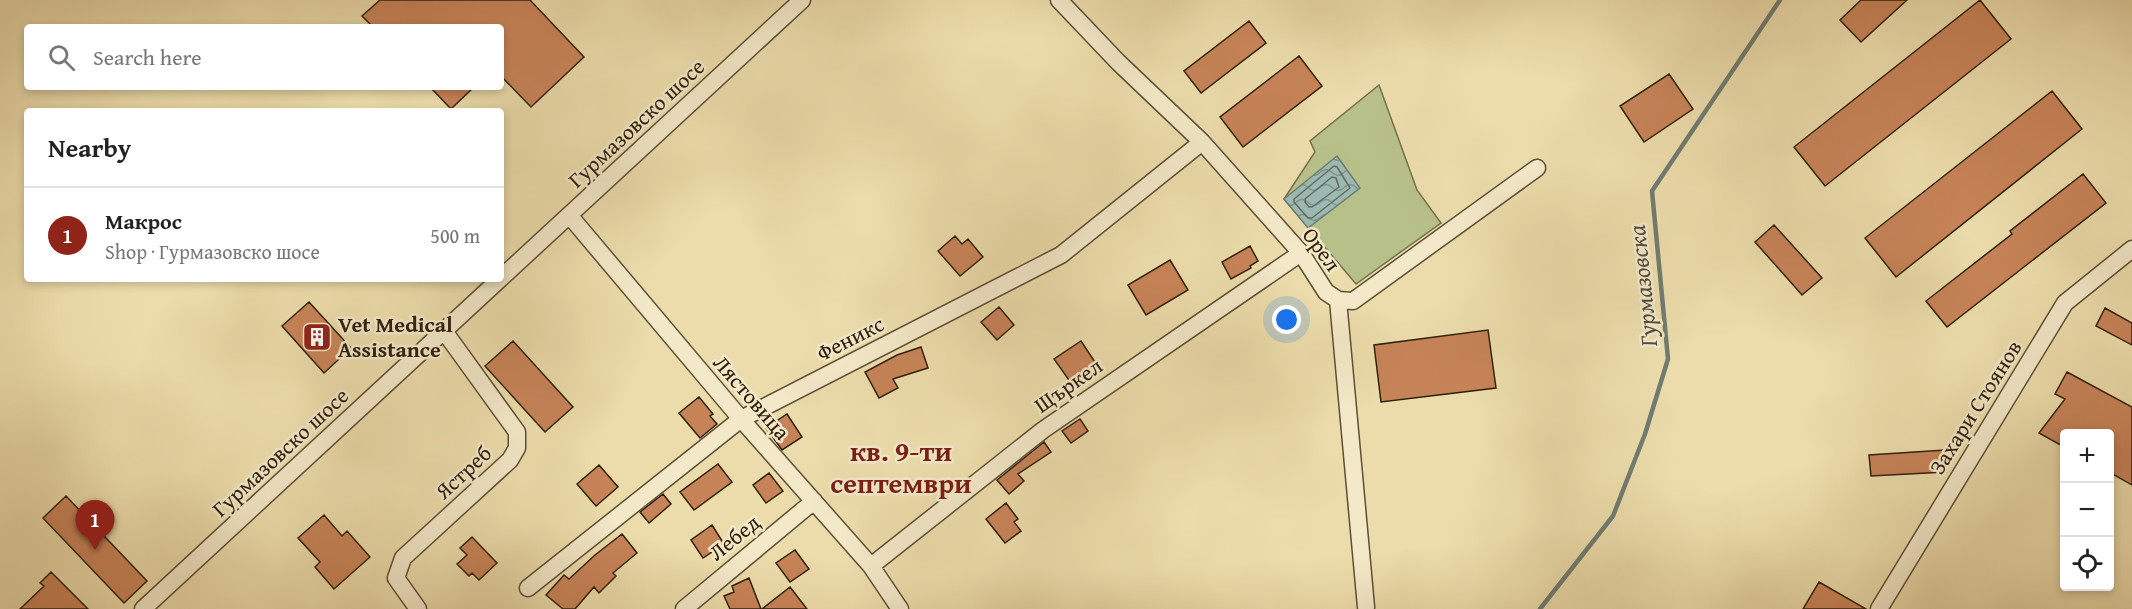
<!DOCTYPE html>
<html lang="en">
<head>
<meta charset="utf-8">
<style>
	:root { --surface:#fff; --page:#f6f6f6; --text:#222; --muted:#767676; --line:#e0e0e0; --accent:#8f2418 }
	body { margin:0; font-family:"Gentium Book Plus",serif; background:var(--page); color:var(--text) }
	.controls { position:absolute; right:18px; bottom:18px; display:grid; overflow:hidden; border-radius:6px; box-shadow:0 3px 9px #0003 }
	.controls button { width:54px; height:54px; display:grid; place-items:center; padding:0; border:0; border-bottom:2px solid var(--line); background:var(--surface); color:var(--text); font:30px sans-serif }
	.you { position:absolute; left:1287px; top:320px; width:21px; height:21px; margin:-15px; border:4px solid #fff; border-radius:50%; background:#1a73e8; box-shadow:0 0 0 9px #1a73e833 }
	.badge { display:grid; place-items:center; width:39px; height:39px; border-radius:50%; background:var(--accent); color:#fff; font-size:20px; font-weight:700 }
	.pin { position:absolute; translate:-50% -50px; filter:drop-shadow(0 2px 3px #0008) }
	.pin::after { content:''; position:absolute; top:32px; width:21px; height:18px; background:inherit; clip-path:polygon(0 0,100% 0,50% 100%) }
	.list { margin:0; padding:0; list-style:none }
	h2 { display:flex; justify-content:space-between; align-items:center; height:78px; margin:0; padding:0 24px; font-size:26px }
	h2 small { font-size:20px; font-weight:400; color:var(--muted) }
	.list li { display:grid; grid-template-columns:39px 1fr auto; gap:18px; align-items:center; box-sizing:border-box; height:96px; padding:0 24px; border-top:2px solid var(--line) }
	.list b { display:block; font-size:22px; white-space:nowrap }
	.list p { margin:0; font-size:20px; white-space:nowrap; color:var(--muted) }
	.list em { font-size:20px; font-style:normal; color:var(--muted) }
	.icon { flex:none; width:33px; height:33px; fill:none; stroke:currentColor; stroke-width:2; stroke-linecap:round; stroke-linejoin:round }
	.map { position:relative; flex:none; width:2132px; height:609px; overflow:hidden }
	.search { position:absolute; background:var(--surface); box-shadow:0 3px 9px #0003; left:24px; top:24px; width:480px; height:66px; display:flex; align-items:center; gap:15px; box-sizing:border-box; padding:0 21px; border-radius:6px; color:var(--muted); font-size:22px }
	.panel { position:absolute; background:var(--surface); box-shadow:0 3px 9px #0003; left:24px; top:108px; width:480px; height:174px; border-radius:6px }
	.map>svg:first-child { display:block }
	.pitch { fill:#b8c089; stroke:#74704c; stroke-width:1.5 }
	.water { fill:url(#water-waves); stroke:#707c71; stroke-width:1.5 }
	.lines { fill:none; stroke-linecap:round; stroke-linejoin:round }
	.shore { stroke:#666c60; stroke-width:1.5 }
	.stream { stroke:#707c71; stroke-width:4.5 }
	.building { fill:#c78358; stroke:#2f200e; stroke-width:1.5 }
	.minor-casing { stroke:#5e4f35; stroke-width:19 }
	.minor { stroke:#f3e8c8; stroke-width:16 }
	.labels { text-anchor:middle; stroke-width:5; stroke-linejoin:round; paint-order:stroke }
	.street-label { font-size:22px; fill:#2f200e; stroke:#f3e8c8 }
	.poi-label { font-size:22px; font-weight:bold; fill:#2f200e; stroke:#f3e8c8; text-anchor:start }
	.water-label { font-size:24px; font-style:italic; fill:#504e40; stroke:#f3e8c8 }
	.district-label { font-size:28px; font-weight:bold; fill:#7a1f14; stroke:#f3e8c8 }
</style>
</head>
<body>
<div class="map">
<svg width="2132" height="609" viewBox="0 0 2132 609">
	<defs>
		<pattern id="water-waves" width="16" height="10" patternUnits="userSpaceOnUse" patternTransform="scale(1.5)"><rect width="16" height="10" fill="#9cb9b3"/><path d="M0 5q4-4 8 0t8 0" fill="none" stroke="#809690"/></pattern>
	</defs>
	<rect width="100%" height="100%" fill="#ecdcab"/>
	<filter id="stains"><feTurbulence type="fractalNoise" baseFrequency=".00333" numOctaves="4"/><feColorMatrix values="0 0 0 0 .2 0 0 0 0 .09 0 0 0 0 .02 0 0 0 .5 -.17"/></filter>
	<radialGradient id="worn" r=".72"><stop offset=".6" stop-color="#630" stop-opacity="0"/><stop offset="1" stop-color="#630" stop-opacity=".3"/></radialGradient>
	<path class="pitch" d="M1379,85L1417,190L1441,223L1356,284L1284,199L1315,152L1310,141Z"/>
	<path class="water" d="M1337,156L1360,188L1308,228L1284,199Z"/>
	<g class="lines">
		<path class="shore" d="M1334,166L1337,167L1350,188L1312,218H1308L1294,202V199Z
			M1332,177L1336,178L1339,187L1312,207H1309L1305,202V199Z"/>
		<path class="stream" d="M1540,609L1613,516L1645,434L1668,359L1652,191L1780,0"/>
	</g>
	<path class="building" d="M380,0H530L584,57L531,107L501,76V27H373L362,16Z
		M1861,0H1907L1861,42L1840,20Z
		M1980,0L2011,39L1825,186L1794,147Z
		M1249,21L1266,43L1201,93L1184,71Z
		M1299,56L1322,86L1243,147L1220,117Z
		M1669,74L1693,109L1644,142L1620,106Z
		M430,87H474L451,109Z
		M2052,91L2082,129L1896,277L1865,238Z
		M2083,174L2106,203L1947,327L1926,301L2012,234L2010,231Z
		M1774,225L1822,278L1802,295L1755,242Z
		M955,236L962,244L968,239L983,257L960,276L938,251Z
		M1250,246L1258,261L1250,266L1251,268L1231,279L1222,262Z
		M1170,260L1188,290L1146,315L1128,285Z
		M309,302L351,348L324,373L282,326Z
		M999,307L1014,325L997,340L981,322Z
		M2105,308L2132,323V345L2096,326Z
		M1488,330L1496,388L1381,402L1374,345Z
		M513,341L573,407L545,432L485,366Z
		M1081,341L1097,365L1071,383L1054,359Z
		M921,347L928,368L893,379L898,388L879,398L865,372L897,355Z
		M2067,372L2132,407V485L2109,472V434H2064V447L2039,433L2065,399L2055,394Z
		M699,397L713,414L710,416L717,424L700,438L679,413Z
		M787,414L802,437L782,450L766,428Z
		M1080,419L1088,431L1071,443L1062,431Z
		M1044,442L1051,452L1018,474L1024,481L1009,494L997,480Z
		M1945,450L1946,472L1871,476L1869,455Z
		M718,464L732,482L694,510L680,492Z
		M599,465L618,487L596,506L577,484Z
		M769,473L783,491L766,503L753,485Z
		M663,494L671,504L649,523L640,512Z
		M66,496L147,581L124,603L43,518Z
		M1006,503L1018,519L1014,522L1021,531L1005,543L986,519Z
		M324,515L342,536L347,531L370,557L334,589L315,567L320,562L298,538Z
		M712,525L724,544L703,558L691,540Z
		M622,534L637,553L613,573L616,576L599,593L594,587L575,609H563L546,595L564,575L569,579L595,555Z
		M472,537L497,563L479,580L472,573L469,576L457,564L467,555L460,548Z
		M795,550L809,569L790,582L776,563Z
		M51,572L88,609H20L44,586L40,583Z
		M749,578L761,609H730L724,596L734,592L732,586Z
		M1819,582L1866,609H1803Z
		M790,587L807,609H762Z"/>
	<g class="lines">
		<g class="minor-casing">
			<path id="minor" d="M1059,0L1118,62L1202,142L1301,253L1326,292L1338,300L1366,607
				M569,215L741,419L871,566L900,609
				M501,278L802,0
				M1338,300L1353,301L1537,168
				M871,566L1043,430L1301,253
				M528,588L741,419L1061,255L1202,142
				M143,609L500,279
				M418,609L396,578L403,558L510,460L517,448V432L444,331
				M684,609L814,501
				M1879,609L2065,303L2132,249"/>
		</g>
		<use href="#minor" class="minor"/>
	</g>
	<defs>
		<g id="building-square" transform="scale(1.5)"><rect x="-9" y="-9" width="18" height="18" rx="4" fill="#8f2418" stroke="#f3e8c8"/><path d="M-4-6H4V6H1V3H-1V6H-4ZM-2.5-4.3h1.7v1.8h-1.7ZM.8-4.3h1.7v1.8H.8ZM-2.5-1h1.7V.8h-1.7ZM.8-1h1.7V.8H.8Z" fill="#fff"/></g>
	</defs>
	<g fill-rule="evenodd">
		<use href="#building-square" x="317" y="337"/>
	</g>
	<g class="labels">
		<g class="street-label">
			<text transform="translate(636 123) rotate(-43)" y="8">Гурмазовско шосе</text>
			<text transform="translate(1322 249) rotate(54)" y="8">Орел</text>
			<text transform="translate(850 338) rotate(-27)" y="8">Феникс</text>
			<text transform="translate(1068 385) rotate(-35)" y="8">Щъркел</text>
			<text transform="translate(752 397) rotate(49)" y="8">Лястовица</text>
			<text transform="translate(1975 407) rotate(-58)" y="8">Захари Стоянов</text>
			<text transform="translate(280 452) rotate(-43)" y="8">Гурмазовско шосе</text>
			<text transform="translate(463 472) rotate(-43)" y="8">Ястреб</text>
			<text transform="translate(734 537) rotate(-39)" y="8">Лебед</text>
		</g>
		<g class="poi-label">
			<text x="338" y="332">Vet Medical<tspan x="338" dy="25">Assistance</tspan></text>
		</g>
		<g class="water-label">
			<text transform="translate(1643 286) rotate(-96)" y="8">Гурмазовска</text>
		</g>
		<g class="district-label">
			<text x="901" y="461">кв. 9-ти<tspan x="901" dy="32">септември</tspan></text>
		</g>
	</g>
	<rect width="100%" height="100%" filter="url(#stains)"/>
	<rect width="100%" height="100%" fill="url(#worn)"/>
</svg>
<div class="controls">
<button>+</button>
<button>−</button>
<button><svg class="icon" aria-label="locate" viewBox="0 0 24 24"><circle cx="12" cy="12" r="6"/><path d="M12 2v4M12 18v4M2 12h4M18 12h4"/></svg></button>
</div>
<div class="you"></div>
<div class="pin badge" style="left:95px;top:550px">1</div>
<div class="search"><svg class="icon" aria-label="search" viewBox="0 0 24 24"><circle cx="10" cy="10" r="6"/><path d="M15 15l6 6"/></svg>Search here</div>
<section class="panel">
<h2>Nearby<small></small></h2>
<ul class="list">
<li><span class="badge">1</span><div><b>Макрос</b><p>Shop · Гурмазовско шосе</p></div><em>500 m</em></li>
</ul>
</section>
</div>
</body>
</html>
